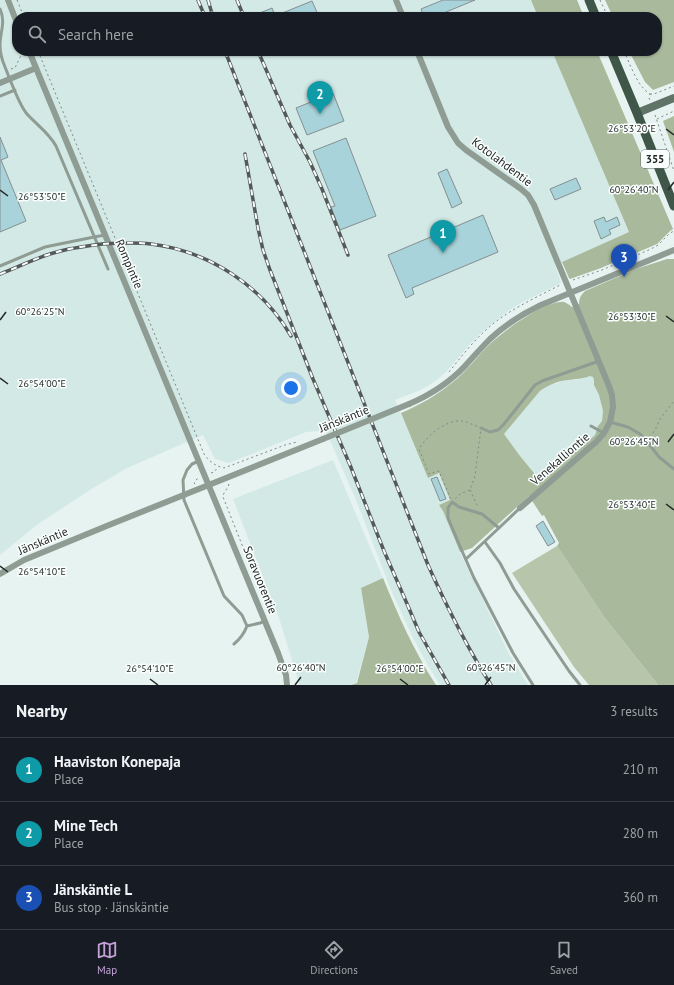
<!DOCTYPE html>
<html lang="en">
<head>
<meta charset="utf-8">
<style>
	:root { --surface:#171b24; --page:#20242c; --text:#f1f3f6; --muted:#9ea1a6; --line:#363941; --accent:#c4a2d7 }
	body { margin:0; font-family:"PT Sans",sans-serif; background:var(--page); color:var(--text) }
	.you { position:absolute; left:291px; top:388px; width:14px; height:14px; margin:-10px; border:3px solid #fff; border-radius:50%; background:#1a73e8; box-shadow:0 0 0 6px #1a73e833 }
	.badge { display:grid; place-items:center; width:26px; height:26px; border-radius:50%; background:var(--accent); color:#fff; font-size:13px; font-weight:700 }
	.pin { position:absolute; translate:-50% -33px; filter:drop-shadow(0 1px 2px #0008) }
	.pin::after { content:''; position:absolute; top:21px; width:14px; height:12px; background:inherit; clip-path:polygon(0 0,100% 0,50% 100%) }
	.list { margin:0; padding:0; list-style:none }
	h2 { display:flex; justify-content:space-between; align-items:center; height:52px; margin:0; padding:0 16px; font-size:17px }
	h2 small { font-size:13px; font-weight:400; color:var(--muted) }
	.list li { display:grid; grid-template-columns:26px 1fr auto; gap:12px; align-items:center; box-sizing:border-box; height:64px; padding:0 16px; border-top:1px solid var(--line) }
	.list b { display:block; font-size:15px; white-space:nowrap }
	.list p { margin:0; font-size:13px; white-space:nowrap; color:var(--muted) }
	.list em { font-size:13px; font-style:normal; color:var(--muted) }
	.icon { flex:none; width:22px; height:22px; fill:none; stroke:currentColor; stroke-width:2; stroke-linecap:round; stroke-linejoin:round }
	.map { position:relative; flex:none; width:674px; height:685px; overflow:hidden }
	.search { position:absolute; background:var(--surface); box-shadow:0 1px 3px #0004; left:12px; right:12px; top:12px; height:44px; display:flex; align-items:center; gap:10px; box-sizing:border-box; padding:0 14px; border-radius:16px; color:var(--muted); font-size:15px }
	.sheet { height:244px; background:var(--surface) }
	nav { display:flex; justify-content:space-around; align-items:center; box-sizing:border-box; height:56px; border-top:1px solid var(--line); background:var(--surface); font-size:11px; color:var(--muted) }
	nav a { display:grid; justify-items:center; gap:2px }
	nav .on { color:var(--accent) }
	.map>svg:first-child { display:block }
	.built { fill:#d3e9e5 }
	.green { fill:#b7c6ab }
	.forest { fill:#a9ba9c; fill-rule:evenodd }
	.building { fill:#a9d3da; stroke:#848f91 }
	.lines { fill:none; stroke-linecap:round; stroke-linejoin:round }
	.path { stroke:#808786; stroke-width:1; stroke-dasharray:2 3; stroke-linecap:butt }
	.lane { stroke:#8e9c93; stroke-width:3 }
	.street { stroke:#8e9c93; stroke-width:6 }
	.secondary { stroke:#607367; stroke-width:8 }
	.primary { stroke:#3f5748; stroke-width:9 }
	.rail-casing { stroke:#545a59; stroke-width:3.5 }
	.rail { stroke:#fafffe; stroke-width:2; stroke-dasharray:6; stroke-linecap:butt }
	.street-bridge { stroke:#8e9c93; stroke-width:6 }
	.ticks { fill:none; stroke:#242827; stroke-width:1.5 }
	.labels { text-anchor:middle; stroke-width:3; stroke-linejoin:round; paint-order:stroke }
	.shield { fill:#fafffe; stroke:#646868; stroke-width:1 }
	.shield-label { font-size:11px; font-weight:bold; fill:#242827 }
	.street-label { font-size:12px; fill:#242827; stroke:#fafffe }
	.ticks-label { font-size:10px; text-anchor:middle; fill:#242827; stroke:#fafffe; stroke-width:3; stroke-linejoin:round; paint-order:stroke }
</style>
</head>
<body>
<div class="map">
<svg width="674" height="685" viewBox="0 0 674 685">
	<rect width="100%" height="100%" fill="#e7f3f1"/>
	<path class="built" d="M0,0H531L538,17H17V51H552L629,232L555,265L561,282L559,284L521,303L508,311L483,331L469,345L447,371L438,379L428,386L418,391L395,400L428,477L439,473L450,500L439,505L443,511L460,553L509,654L528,685H440L427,664L412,636L391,590L356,500L325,429L319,431L306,432L229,463L215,459L203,435L127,468L93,488L38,524L0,555Z
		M590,376L593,377L594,380V385L599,395L603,411L602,421L598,426L595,435L578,450L552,470L548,471L539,479L520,456L504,434L540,391L545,387L566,380H576Z
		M333,460L383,578L361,588L369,637L356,683L351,685H299V683L279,618L233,499Z"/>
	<path class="green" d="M557,546L604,617L658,685H589L574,667L512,573Z"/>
	<path class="forest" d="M531,0H577L584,17H538Z
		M605,0H674V82L653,90L645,82L629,51H657V17H613Z
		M552,51H597L673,229L670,231L657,244L601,268L570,279L569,278L562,262L629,232Z
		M674,116V152L663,121Z
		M667,259H674V685H658L604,617L557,546L559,543L544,515L542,516L529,496L472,548L460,552L443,511L439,505L450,500L439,473L428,478L401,413C420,405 437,395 453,382C467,371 478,355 491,343C505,330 542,303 561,302C565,301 569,305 572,307L579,304C579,298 581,295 585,291L636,269ZM590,376L593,377L594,380V385L599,395L603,411L602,421L598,426L595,435L578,450L552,470L548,471L539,479L520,456L504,434L540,391C548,385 558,381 568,380C575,379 583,379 590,376Z
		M383,578C398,615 414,651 436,685H351L357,683L369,637L361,588Z"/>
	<path class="building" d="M443,0H475L434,17H424L421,9Z
		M312,1L319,17H250L272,8L275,16Z
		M333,93L344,121L307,135L296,108Z
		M0,137L8,157L1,160L26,221L0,232Z
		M346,138L376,216L340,230L331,207L335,206L313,151Z
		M447,169L462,203L452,208L438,173Z
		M576,178L581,189L555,200L550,189Z
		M483,215L498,252L412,288L414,294L406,298L388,255Z
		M604,217L606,222L617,217L620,225L609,230L611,234L601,239L594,221Z
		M437,477L446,499L440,501L431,479Z
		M543,521L555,542L548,546L536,526Z"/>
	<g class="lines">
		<path class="path" d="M17,0L24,17
			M600,0L608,17
			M38,51L204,454C209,461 215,466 224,468L285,445L297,442
			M624,51C630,64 637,86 650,94L649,98L650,100
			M11,69L15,68L22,53H23
			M650,94H654L674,86
			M655,115L674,171
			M657,119L674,111
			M573,280L602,270L651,249L658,245L670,233L674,231
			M449,372C464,353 479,334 498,320C517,306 539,296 560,285
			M456,421H464L481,428L475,476L470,490L460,494L452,502L439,471L429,474L419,449C427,436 441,424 456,421Z
			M650,437L655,430L660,419L674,401
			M211,473L214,472L218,467
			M195,484L194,483L197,479L199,478
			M229,484C228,489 223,492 223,497L256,580V582
			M470,490L478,507"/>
		<path class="lane" d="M0,9C6,22 0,32 0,45C0,53 2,60 5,67C10,79 19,105 27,114C37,125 49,133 56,146L108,269
			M0,96L15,90
			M0,266L45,247L94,237L105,235
			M610,422L628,427L640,434L646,440L659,457L674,469
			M591,426L604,433
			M481,428L490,432L498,430L504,424L535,385L542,381L599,361
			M199,461L192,464L187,470L183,480L184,500L224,596L242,615L247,626C244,634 240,639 234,644
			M499,528L482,514L459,507L452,502L448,508V518L462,551L474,578L513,653L533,685
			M485,542L500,563L514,589L569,671L580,685
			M466,559L520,508
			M247,626L260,623L265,621"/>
		<path class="street" d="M8,0L17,23
			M396,0L403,17
			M29,51L278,653L286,675L287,685
			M417,51L448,127L458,143L466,150L521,189L528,195L534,205L609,386L612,395L613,407L610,422L604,433L596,442L520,508
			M0,83L36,68
			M409,404C430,395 449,383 465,366C473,357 481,348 490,339C505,325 522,314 541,305L674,250
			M0,574L24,560L109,525L323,439"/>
		<path class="secondary" d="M637,113L674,98"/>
		<path class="primary" d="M589,0L596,17
			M611,51L637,113L674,206"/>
		<g class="rail-casing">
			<path id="rail" d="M198,0L205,17
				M208,0L213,17
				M237,0L244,17
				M225,51L428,565C447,607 466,646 491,685
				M258,51L290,125L310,162L322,189L348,255
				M245,154L258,228L263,250L270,270L313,379L350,465L384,551L408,606L419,632L449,685
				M0,274C19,267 37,257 57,252C71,248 87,246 102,244C118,243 135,242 151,244C209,251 262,286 291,336"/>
		</g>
		<use href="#rail" class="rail"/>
		<path class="street-bridge" d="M323,439L409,404"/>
	</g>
	<path class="ticks" d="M666,129L674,135M0,190L8,196M668,190L674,182M666,316L674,322M0,320L6,312M0,378L8,384M668,442L674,434M666,504L674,510M0,566L8,572M150,679L158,685M400,679L408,685M295,685L301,677M485,685L491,677"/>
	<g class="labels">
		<rect class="shield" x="641" y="150" width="28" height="18" rx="3"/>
		<g class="shield-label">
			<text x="655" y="163">355</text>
		</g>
		<g class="street-label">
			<text transform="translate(502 162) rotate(37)" y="4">Kotolahdentie</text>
			<text transform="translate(129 264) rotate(67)" y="4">Rompintie</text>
			<text transform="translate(344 419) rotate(-22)" y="4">Jänskäntie</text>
			<text transform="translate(560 459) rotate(-41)" y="4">Venekalliontie</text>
			<text transform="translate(43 541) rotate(-23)" y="4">Jänskäntie</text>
			<text transform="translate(260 580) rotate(68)" y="4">Soravuorentie</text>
		</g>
	</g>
	<g class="ticks-label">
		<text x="632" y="132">26°53'20"E</text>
		<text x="634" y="193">60°26'40"N</text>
		<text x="42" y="200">26°53'50"E</text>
		<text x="40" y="315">60°26'25"N</text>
		<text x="632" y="320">26°53'30"E</text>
		<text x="42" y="387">26°54'00"E</text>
		<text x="634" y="445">60°26'45"N</text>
		<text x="632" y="508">26°53'40"E</text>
		<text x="42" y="575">26°54'10"E</text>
		<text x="301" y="671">60°26'40"N</text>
		<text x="491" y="671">60°26'45"N</text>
		<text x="150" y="672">26°54'10"E</text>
		<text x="400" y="672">26°54'00"E</text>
	</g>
</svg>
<div class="you"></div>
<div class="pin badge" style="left:443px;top:253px;background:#0f9aa8">1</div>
<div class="pin badge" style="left:320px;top:114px;background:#0f9aa8">2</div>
<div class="pin badge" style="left:624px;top:277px;background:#1a4fb4">3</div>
<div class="search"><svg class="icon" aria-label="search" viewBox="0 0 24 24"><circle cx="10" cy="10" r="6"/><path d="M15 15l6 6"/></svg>Search here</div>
</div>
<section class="sheet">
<h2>Nearby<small>3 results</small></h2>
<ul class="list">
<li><span class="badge" style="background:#0f9aa8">1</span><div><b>Haaviston Konepaja</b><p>Place</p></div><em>210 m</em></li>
<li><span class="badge" style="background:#0f9aa8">2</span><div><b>Mine Tech</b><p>Place</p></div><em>280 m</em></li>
<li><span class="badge" style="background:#1a4fb4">3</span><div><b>Jänskäntie L</b><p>Bus stop · Jänskäntie</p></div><em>360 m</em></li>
</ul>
</section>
<nav>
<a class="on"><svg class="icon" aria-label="map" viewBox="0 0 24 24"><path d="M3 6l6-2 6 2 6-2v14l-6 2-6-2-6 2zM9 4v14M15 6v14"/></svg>Map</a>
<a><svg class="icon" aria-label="directions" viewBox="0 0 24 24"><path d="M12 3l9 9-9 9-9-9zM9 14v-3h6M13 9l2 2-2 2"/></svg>Directions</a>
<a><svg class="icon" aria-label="saved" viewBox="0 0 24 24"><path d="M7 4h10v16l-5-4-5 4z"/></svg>Saved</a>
</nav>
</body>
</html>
